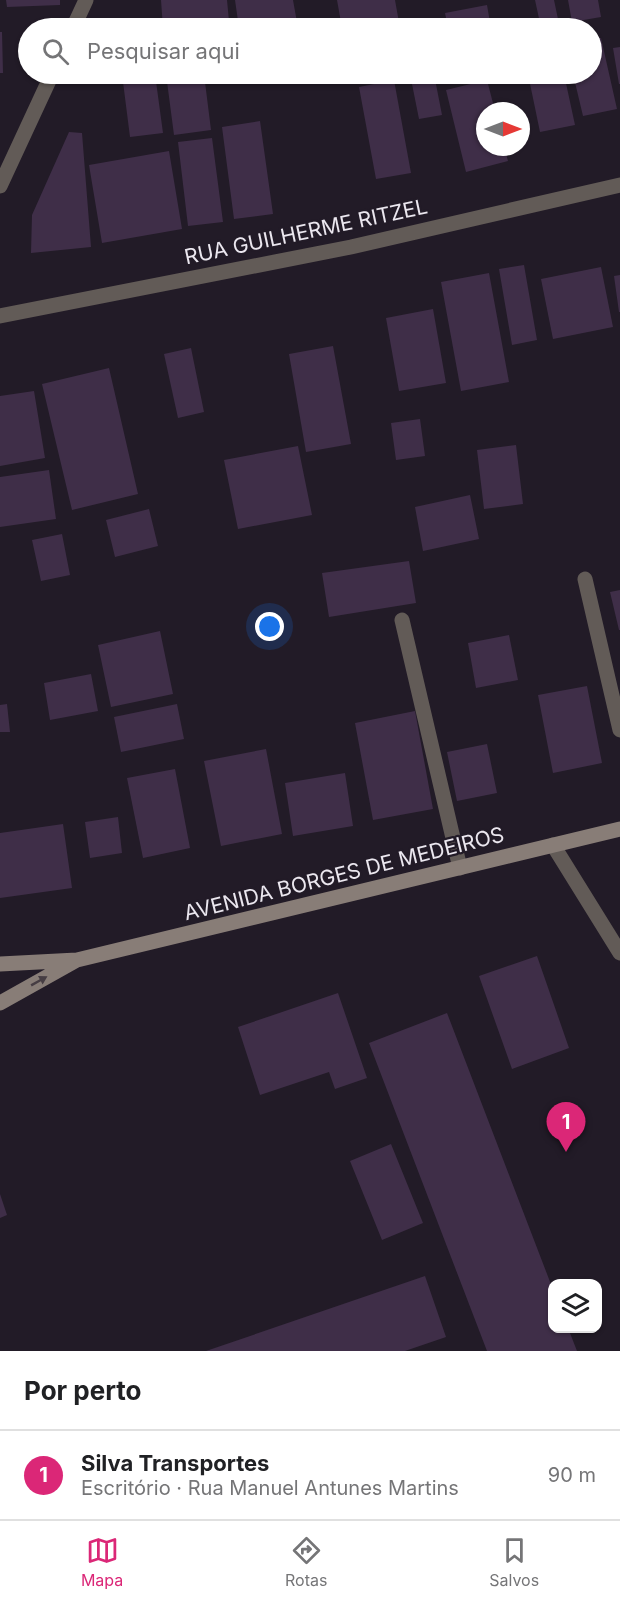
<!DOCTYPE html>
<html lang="pt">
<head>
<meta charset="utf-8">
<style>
	:root { --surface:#fff; --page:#f2f2f2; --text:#202124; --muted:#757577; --line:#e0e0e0; --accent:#db2777 }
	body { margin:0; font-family:Inter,sans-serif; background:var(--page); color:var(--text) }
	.controls { position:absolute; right:18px; bottom:18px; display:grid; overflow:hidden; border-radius:12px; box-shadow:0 2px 4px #0004 }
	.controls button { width:54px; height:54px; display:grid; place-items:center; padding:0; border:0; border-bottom:2px solid var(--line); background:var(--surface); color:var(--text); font:30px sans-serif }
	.compass { position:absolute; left:476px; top:102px; width:54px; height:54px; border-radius:50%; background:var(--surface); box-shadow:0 2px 4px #0004; rotate:90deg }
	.you { position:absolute; left:270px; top:627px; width:21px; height:21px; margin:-15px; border:4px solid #fff; border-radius:50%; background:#1a73e8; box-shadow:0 0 0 9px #1a73e833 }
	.badge { display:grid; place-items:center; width:39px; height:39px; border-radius:50%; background:var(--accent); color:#fff; font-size:20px; font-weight:700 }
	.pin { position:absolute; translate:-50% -50px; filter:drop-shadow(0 2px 3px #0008) }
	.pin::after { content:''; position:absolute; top:32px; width:21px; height:18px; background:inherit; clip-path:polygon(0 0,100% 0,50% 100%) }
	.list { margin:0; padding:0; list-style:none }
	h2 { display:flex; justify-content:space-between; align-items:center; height:78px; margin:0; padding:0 24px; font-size:26px }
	h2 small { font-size:20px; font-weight:400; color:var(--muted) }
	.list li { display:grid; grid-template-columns:39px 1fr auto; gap:18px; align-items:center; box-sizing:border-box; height:90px; padding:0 24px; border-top:2px solid var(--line) }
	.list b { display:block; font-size:22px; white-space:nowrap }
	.list p { margin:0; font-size:20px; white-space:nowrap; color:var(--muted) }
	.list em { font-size:20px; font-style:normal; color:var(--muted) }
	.icon { flex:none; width:33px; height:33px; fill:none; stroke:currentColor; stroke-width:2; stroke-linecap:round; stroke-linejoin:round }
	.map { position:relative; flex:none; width:620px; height:1351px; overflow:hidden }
	.search { position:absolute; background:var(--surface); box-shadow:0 2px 4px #0004; left:18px; right:18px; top:18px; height:66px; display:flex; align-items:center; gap:15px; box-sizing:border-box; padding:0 21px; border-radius:33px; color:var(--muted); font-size:22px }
	.sheet { height:168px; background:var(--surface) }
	nav { display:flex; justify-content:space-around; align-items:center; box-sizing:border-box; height:84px; border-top:2px solid var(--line); background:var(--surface); font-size:16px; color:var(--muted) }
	nav a { display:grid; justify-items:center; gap:3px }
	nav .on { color:var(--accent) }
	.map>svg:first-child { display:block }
	.building { fill:#3f2e48 }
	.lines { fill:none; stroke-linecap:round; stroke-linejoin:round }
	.lane { stroke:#625b57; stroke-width:15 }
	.street { stroke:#625b57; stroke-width:15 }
	.secondary { stroke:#887d77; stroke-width:15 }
	.oneway { fill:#463d43 }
	.labels { text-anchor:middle; stroke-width:4.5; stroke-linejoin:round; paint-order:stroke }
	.street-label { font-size:21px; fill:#ebe7ef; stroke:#221b27 }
</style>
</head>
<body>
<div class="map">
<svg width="620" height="1351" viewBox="0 0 620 1351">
	<rect width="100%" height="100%" fill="#221b27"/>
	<path class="building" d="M6,0H60V5L7,7Z
		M161,0H227L229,21L163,28Z
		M235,0H293L298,28H239Z
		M337,0H395L400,28H342Z
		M535,0H554L558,19L540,23Z
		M568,0H598L601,17L572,22Z
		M487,5L491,28H448L445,13Z
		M0,32H2L3,73H0Z
		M601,38L617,109L583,116L573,74H592V41Z
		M620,47V84H619L613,48Z
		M122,74H155L163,133L130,137Z
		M166,74H204L211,130L174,135Z
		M410,74H434L442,115L419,119Z
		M528,74H564L575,125L540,132Z
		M394,80L411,173L376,179L359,87Z
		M487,80L495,111H485V147H504L508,161L466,172L446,90Z
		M260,121L273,214L234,219L222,127Z
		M69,132L82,133L91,247L31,253L32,215Z
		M212,138L223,222L188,226L178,142Z
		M169,151L182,229L102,243L89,165Z
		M524,265L537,340L512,345L499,269Z
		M601,267L613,327L553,339L541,279Z
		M489,273L509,382L461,391L441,282Z
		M620,275V312H619L614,276Z
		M433,309L446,383L399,391L386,318Z
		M333,346L351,444L306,452L289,354Z
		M191,348L204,412L178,418L164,354Z
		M109,368L138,494L72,510L42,384Z
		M34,391L45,458L0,466V396Z
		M420,419L425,456L396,460L391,423Z
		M516,445L523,504L484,509L477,450Z
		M298,446L312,515L238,529L224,460Z
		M49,470L56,519L0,527V477Z
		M470,495L479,539L423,551L415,507Z
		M149,509L158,546L115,557L106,520Z
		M62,534L70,575L41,581L32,540Z
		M409,561L416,603L329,617L322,573Z
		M620,590V630H619L610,592Z
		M160,631L173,694L111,707L98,645Z
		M509,635L518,680L476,688L468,643Z
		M91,674L98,711L50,720L44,683Z
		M587,686L602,763L553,773L538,695Z
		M7,704L10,732H0V705Z
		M177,704L184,739L121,752L114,717Z
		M415,711L433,809L373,820L355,723Z
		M487,744L497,793L457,801L447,752Z
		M266,749L282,834L221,846L204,761Z
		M175,769L190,848L143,858L127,778Z
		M345,773L353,826L293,836L285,783Z
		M118,817L122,853L90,858L85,822Z
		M63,824L72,888L0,898V833Z
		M537,956L569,1048L512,1069L479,976Z
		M338,993L367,1078L335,1089L329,1072L260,1095L238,1027Z
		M447,1013L552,1287V1328H568L577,1351H487L369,1043Z
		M391,1144L423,1223L382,1240L350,1161Z
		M0,1194L7,1215L0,1218Z
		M425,1276L446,1337L405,1351H206Z"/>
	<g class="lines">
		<path class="lane" d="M585,579L620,730
			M402,620L460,868"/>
		<path class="street" d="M73,28L86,0
			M0,186L52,74
			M0,316L351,247L620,185
			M553,845L620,953"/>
		<path class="secondary" d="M0,964L77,960L620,829
			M0,1003L75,961"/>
	</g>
	<defs><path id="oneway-solid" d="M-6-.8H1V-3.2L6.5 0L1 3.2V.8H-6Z" transform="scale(1.5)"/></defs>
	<use class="oneway" href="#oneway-solid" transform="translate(39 981) rotate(-29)"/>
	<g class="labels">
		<g class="street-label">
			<text transform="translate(306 232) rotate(-12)" y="7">RUA GUILHERME RITZEL</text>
			<text transform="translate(344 874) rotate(-14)" y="7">AVENIDA BORGES DE MEDEIROS</text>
		</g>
	</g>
</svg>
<div class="controls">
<button><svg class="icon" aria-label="layers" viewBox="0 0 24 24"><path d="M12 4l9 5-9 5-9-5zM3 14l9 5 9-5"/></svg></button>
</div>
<svg class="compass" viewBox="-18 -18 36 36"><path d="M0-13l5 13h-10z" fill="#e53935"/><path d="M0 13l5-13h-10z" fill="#757577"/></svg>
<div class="you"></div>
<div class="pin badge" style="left:566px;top:1152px">1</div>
<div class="search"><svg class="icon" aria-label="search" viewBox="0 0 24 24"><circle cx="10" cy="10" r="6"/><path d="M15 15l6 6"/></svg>Pesquisar aqui</div>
</div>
<section class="sheet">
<h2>Por perto<small></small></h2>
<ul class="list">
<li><span class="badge">1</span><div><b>Silva Transportes</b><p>Escritório · Rua Manuel Antunes Martins</p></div><em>90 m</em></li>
</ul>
</section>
<nav>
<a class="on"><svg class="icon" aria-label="map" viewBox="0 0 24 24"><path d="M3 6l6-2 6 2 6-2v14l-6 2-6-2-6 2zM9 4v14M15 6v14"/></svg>Mapa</a>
<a><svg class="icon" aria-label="directions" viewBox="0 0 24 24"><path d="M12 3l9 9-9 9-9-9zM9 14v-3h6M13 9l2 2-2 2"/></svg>Rotas</a>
<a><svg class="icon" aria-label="saved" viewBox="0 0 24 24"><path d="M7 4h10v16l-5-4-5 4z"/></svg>Salvos</a>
</nav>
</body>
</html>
